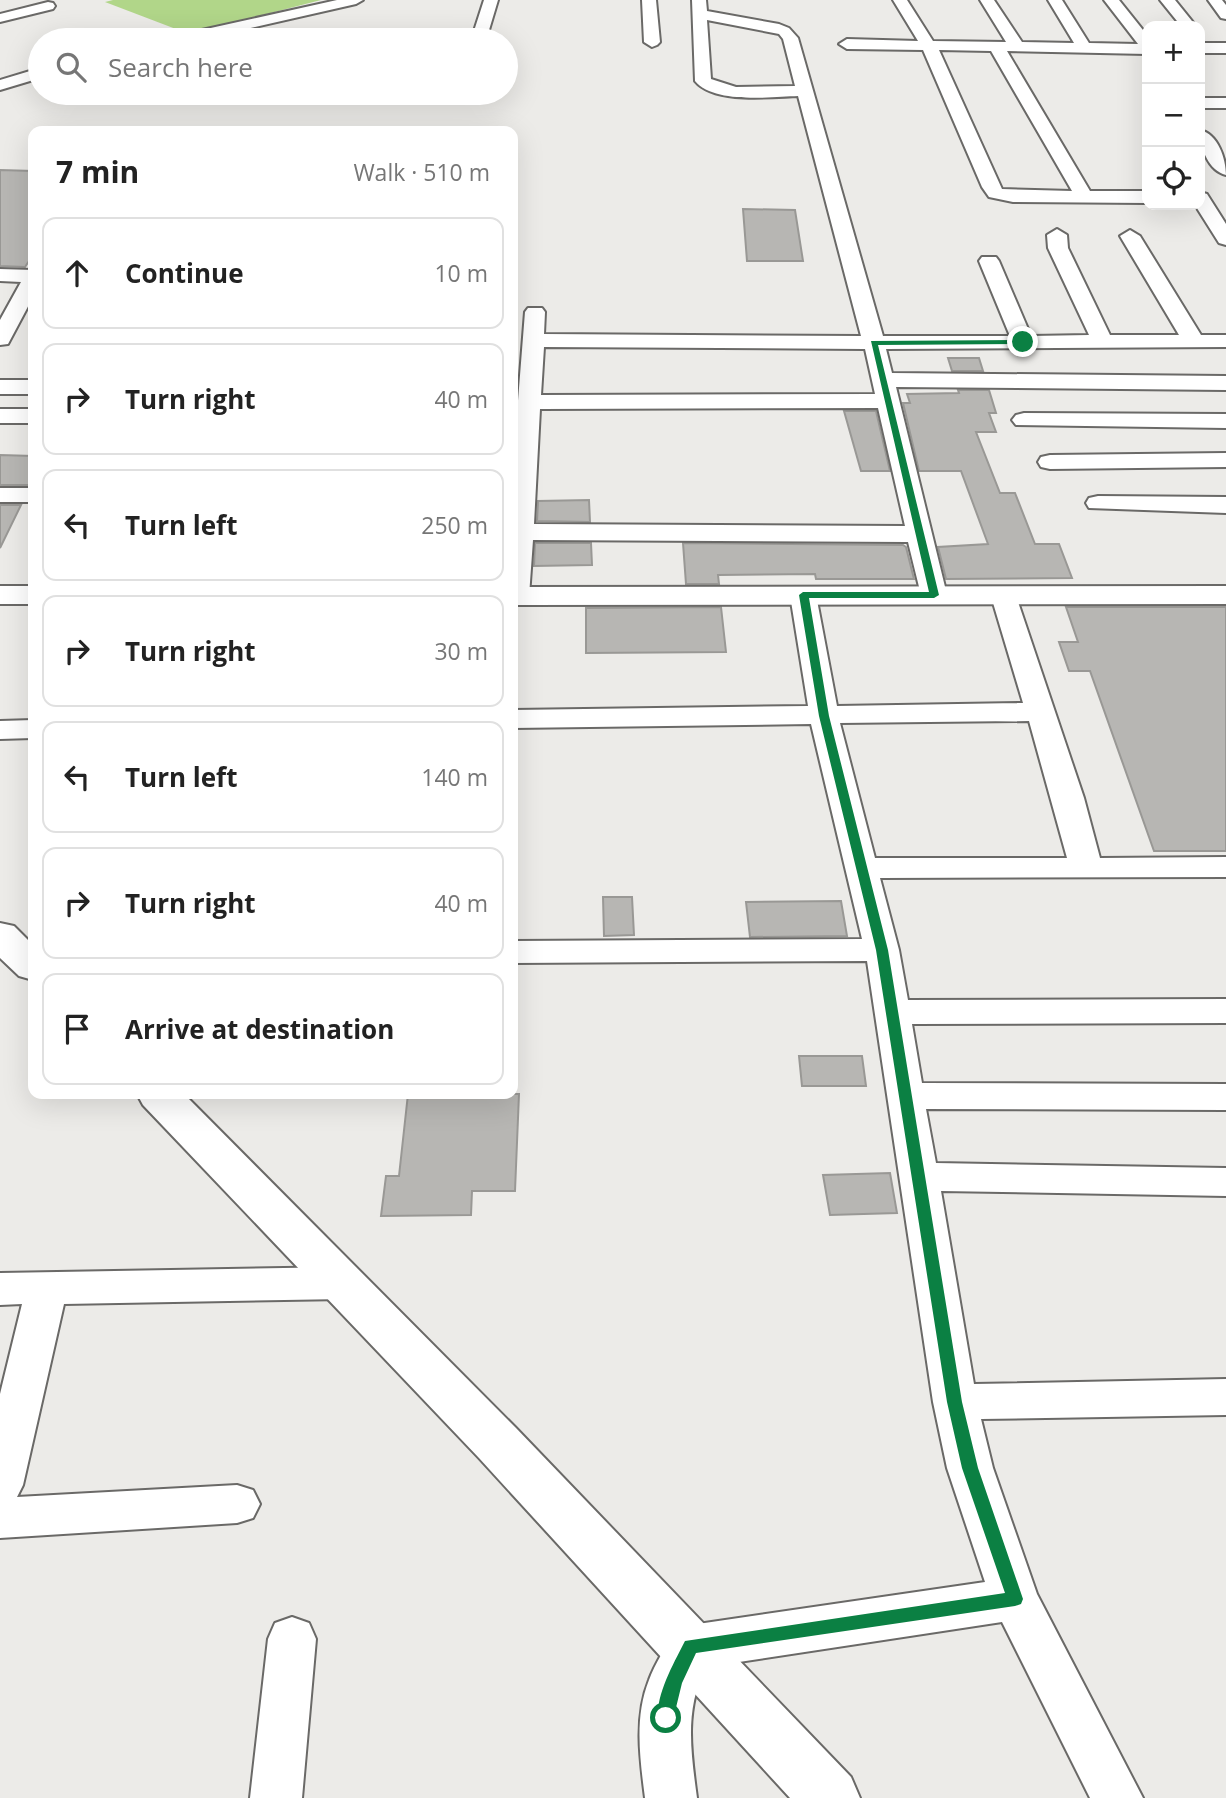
<!DOCTYPE html>
<html lang="en">
<head>
<meta charset="utf-8">
<style>
	:root { --surface:#fff; --page:#f6f6f6; --text:#222; --muted:#767676; --line:#e0e0e0 }
	body { margin:0; font-family:"Open Sans",sans-serif; background:var(--page); color:var(--text) }
	.controls { position:absolute; right:21px; top:21px; display:grid; overflow:hidden; border-radius:14px; box-shadow:0 7px 28px #0002 }
	.controls button { width:63px; height:63px; display:grid; place-items:center; padding:0; border:0; border-bottom:2px solid var(--line); background:var(--surface); color:var(--text); font:35px sans-serif }
	.stop { position:absolute; width:21px; height:21px; margin:-16px; border:5px solid #0b8043; border-radius:50%; background:#fff }
	.stop.end { background:#0b8043; border-color:#fff; box-shadow:0 2px 7px #0008 }
	.list { margin:0; padding:0; list-style:none }
	h2 { display:flex; justify-content:space-between; align-items:center; height:91px; margin:0; padding:0 28px; font-size:30px }
	h2 small { font-size:23px; font-weight:400; color:var(--muted) }
	.list li { display:grid; grid-template-columns:46px 1fr auto; gap:21px; align-items:center; box-sizing:border-box; height:112px; margin:0 14px 14px; padding:0 14px; border:2px solid var(--line); border-radius:14px }
	.list b { display:block; font-size:26px; white-space:nowrap }
	.list em { font-size:23px; font-style:normal; color:var(--muted) }
	.icon { flex:none; width:38px; height:38px; fill:none; stroke:currentColor; stroke-width:2; stroke-linecap:round; stroke-linejoin:round }
	.map { position:relative; flex:none; width:1226px; height:1798px; overflow:hidden }
	.search { position:absolute; background:var(--surface); box-shadow:0 7px 28px #0002; left:28px; top:28px; width:490px; height:77px; display:flex; align-items:center; gap:18px; box-sizing:border-box; padding:0 24px; border-radius:38px; color:var(--muted); font-size:26px }
	.panel { position:absolute; background:var(--surface); box-shadow:0 7px 28px #0002; left:28px; top:126px; width:490px; height:973px; border-radius:14px }
	.map>svg:first-child { display:block }
	.green { fill:#b1d689 }
	.building { fill:#b7b6b3; stroke:#999895; stroke-width:2 }
	.lines { fill:none; stroke-linecap:round; stroke-linejoin:round }
	.street-casing { stroke:#6a6967; stroke-width:4 }
	.secondary-casing { stroke:#6a6967; stroke-width:4 }
	.street { fill:#fff; fill-rule:evenodd }
	.secondary { fill:#fff; fill-rule:evenodd }
	.route { fill:#0b8043 }
</style>
</head>
<body>
<div class="map">
<svg width="1226" height="1798" viewBox="0 0 1226 1798">
	<rect width="100%" height="100%" fill="#ecebe8"/>
	<path class="green" d="M113,0H321L189,34L105,2Z"/>
	<path class="building" d="M0,170L33,171V255L25,267L0,266Z
		M743,209L795,210L803,261H747Z
		M948,358H979L983,371H952Z
		M958,390H989L996,413H989L996,432H976L1000,493H1015L1035,544H1059L1072,578L946,579L938,547L988,544L961,471H919L903,403H910L907,394L959,393Z
		M844,411H876L890,471H861Z
		M0,455L33,456V479L30,485H0Z
		M589,500L590,522L537,521L538,501Z
		M0,505H21L0,548Z
		M535,543H591L592,565L534,566Z
		M683,543L903,545L906,547L914,579H816L815,574L718,575L719,584H686Z
		M721,607L726,652L586,653V608Z
		M1066,607H1226V851H1154L1090,671H1069L1059,642H1078Z
		M603,897H632L634,935L604,936Z
		M841,901L847,936L750,937L746,902Z
		M799,1056H862L866,1086H802Z
		M408,1094H519L515,1191H472L471,1215L381,1216L386,1176H399Z
		M890,1173L897,1213L830,1215L823,1175Z"/>
	<g class="lines">
		<g class="street-casing">
			<path id="street" d="M337,0H363L356,4L198,40H171L179,35Z
				M484,0H498L486,40H399L392,36L400,31H474Z
				M642,0H656L660,42L657,45L652,47L644,42Z
				M692,0H706L707,11L779,24L789,28L798,38L883,336H1010L979,261L982,257H996L999,261L1031,336L1089,335L1048,248L1047,235L1057,229L1067,235L1068,248L1110,335H1179L1120,236L1130,230L1140,236L1201,335H1226V347L886,349L892,373L1226,376V390L896,387L947,595L944,601L934,603L924,601L921,595L908,542L533,540L529,596L526,602L513,603V464L525,312L528,308H542L545,312L544,334L861,336L798,96C770,97 714,104 695,81ZM707,20L779,34L783,39L795,86L736,87L711,79ZM544,347L865,349L875,394L541,395ZM878,408L905,526L534,524L540,409Z
				M893,0H907L933,41L1006,42L980,0H994L1022,42L1074,43L1048,0H1062L1089,43L1138,44L1104,0H1119L1147,35V54L1007,51L1090,191H1147V203L1013,202L989,197L982,187L923,50L847,49L839,44L847,39L918,41ZM939,50L991,51L1072,191L1002,189Z
				M1160,0H1175L1196,26H1181Z
				M1208,0H1222L1226,5V19L1221,18Z
				M48,2L53,3L55,6L53,9L0,22V14Z
				M1200,43H1226V53H1200Z
				M40,68V78L0,90V80Z
				M461,93H477V96L469,101L463,99Z
				M1200,98H1226V108H1200Z
				M1200,130C1218,134 1226,159 1226,175C1208,171 1199,145 1200,130Z
				M1200,192L1207,194L1226,224V245L1219,243L1195,205H1200Z
				M0,269L33,270V297L8,344L0,345V320L21,282L0,281Z
				M0,380H33V394H0Z
				M0,409H33V423H0Z
				M1024,413L1226,414V428L1016,425L1012,420L1016,415Z
				M1226,453V467L1050,469L1041,467L1038,462L1041,457L1050,455Z
				M0,488H33V502H0Z
				M1098,496L1226,497V513L1089,508L1086,503L1089,498Z
				M803,587L813,589L816,595L837,706L1023,703L991,596L994,590L1004,588L1014,590L1084,798L1100,858L1226,857V877L880,878L899,950L908,1000L1226,999V1023L912,1024L922,1083L1226,1084V1110L926,1109L936,1163L1226,1168V1196L941,1191L974,1384L1226,1379V1415L981,1419L993,1468L1037,1594L1143,1798H1090L1002,1622L706,1667C684,1709 691,1753 697,1798H645C640,1759 634,1717 649,1680C655,1663 666,1648 674,1631L691,1625L985,1582L947,1468L933,1402L867,961L513,963V941L862,939L811,724L513,728V710L808,706L790,595L793,589ZM1029,721L1067,858H875L840,723Z
				M33,720V738L0,739V721Z
				M345,1267L360,1272L366,1283L360,1294L345,1299L64,1304L23,1485L17,1497L237,1485L253,1490L260,1504L253,1518L237,1523L0,1538V1394L22,1304L0,1305V1273Z
				M292,1617L309,1623L316,1639L302,1798H250L268,1639L275,1623Z"/>
		</g>
		<g class="secondary-casing">
			<path id="secondary" d="M0,586H33V604H0Z
				M1226,586V604L513,605V587Z
				M0,923L14,926L33,945V980L19,976L0,958Z
				M137,1094H184L516,1428L851,1777L860,1798H790L479,1458L143,1105Z"/>
		</g>
		<use href="#street" class="street"/>
		<use href="#secondary" class="secondary"/>
	</g>
	<path class="route" d="M871,341L1023,340L1027,342L1023,344L878,345L939,595L934,598H809L829,716L888,950L962,1402L978,1468L1023,1599L1021,1604L1015,1606L696,1653L682,1683L672,1724L666,1726L660,1724C651,1702 675,1661 685,1641L1005,1593L962,1468L947,1402L876,950L819,716L799,595L803,592H929Z"/>
</svg>
<div class="controls">
<button>+</button>
<button>−</button>
<button><svg class="icon" aria-label="locate" viewBox="0 0 24 24"><circle cx="12" cy="12" r="6"/><path d="M12 2v4M12 18v4M2 12h4M18 12h4"/></svg></button>
</div>
<div class="stop" style="left:666px;top:1718px"></div>
<div class="stop end" style="left:1023px;top:342px"></div>
<div class="search"><svg class="icon" aria-label="search" viewBox="0 0 24 24"><circle cx="10" cy="10" r="6"/><path d="M15 15l6 6"/></svg>Search here</div>
<section class="panel">
<h2>7 min<small>Walk · 510 m</small></h2>
<ul class="list">
<li><svg class="icon" aria-label="ahead" viewBox="0 0 24 24"><path d="M12 20V5M6 11l6-6 6 6"/></svg><div><b>Continue</b></div><em>10 m</em></li>
<li><svg class="icon" aria-label="right" viewBox="0 0 24 24"><path d="M7 20v-9h11M14 6l5 5-5 5"/></svg><div><b>Turn right</b></div><em>40 m</em></li>
<li><svg class="icon" aria-label="left" viewBox="0 0 24 24"><path d="M17 20v-9H6M10 6l-5 5 5 5"/></svg><div><b>Turn left</b></div><em>250 m</em></li>
<li><svg class="icon" aria-label="right" viewBox="0 0 24 24"><path d="M7 20v-9h11M14 6l5 5-5 5"/></svg><div><b>Turn right</b></div><em>30 m</em></li>
<li><svg class="icon" aria-label="left" viewBox="0 0 24 24"><path d="M17 20v-9H6M10 6l-5 5 5 5"/></svg><div><b>Turn left</b></div><em>140 m</em></li>
<li><svg class="icon" aria-label="right" viewBox="0 0 24 24"><path d="M7 20v-9h11M14 6l5 5-5 5"/></svg><div><b>Turn right</b></div><em>40 m</em></li>
<li><svg class="icon" aria-label="arrive" viewBox="0 0 24 24"><path d="M6 21V4h12l-3 4 3 4H6"/></svg><div><b>Arrive at destination</b></div></li>
</ul>
</section>
</div>
</body>
</html>
